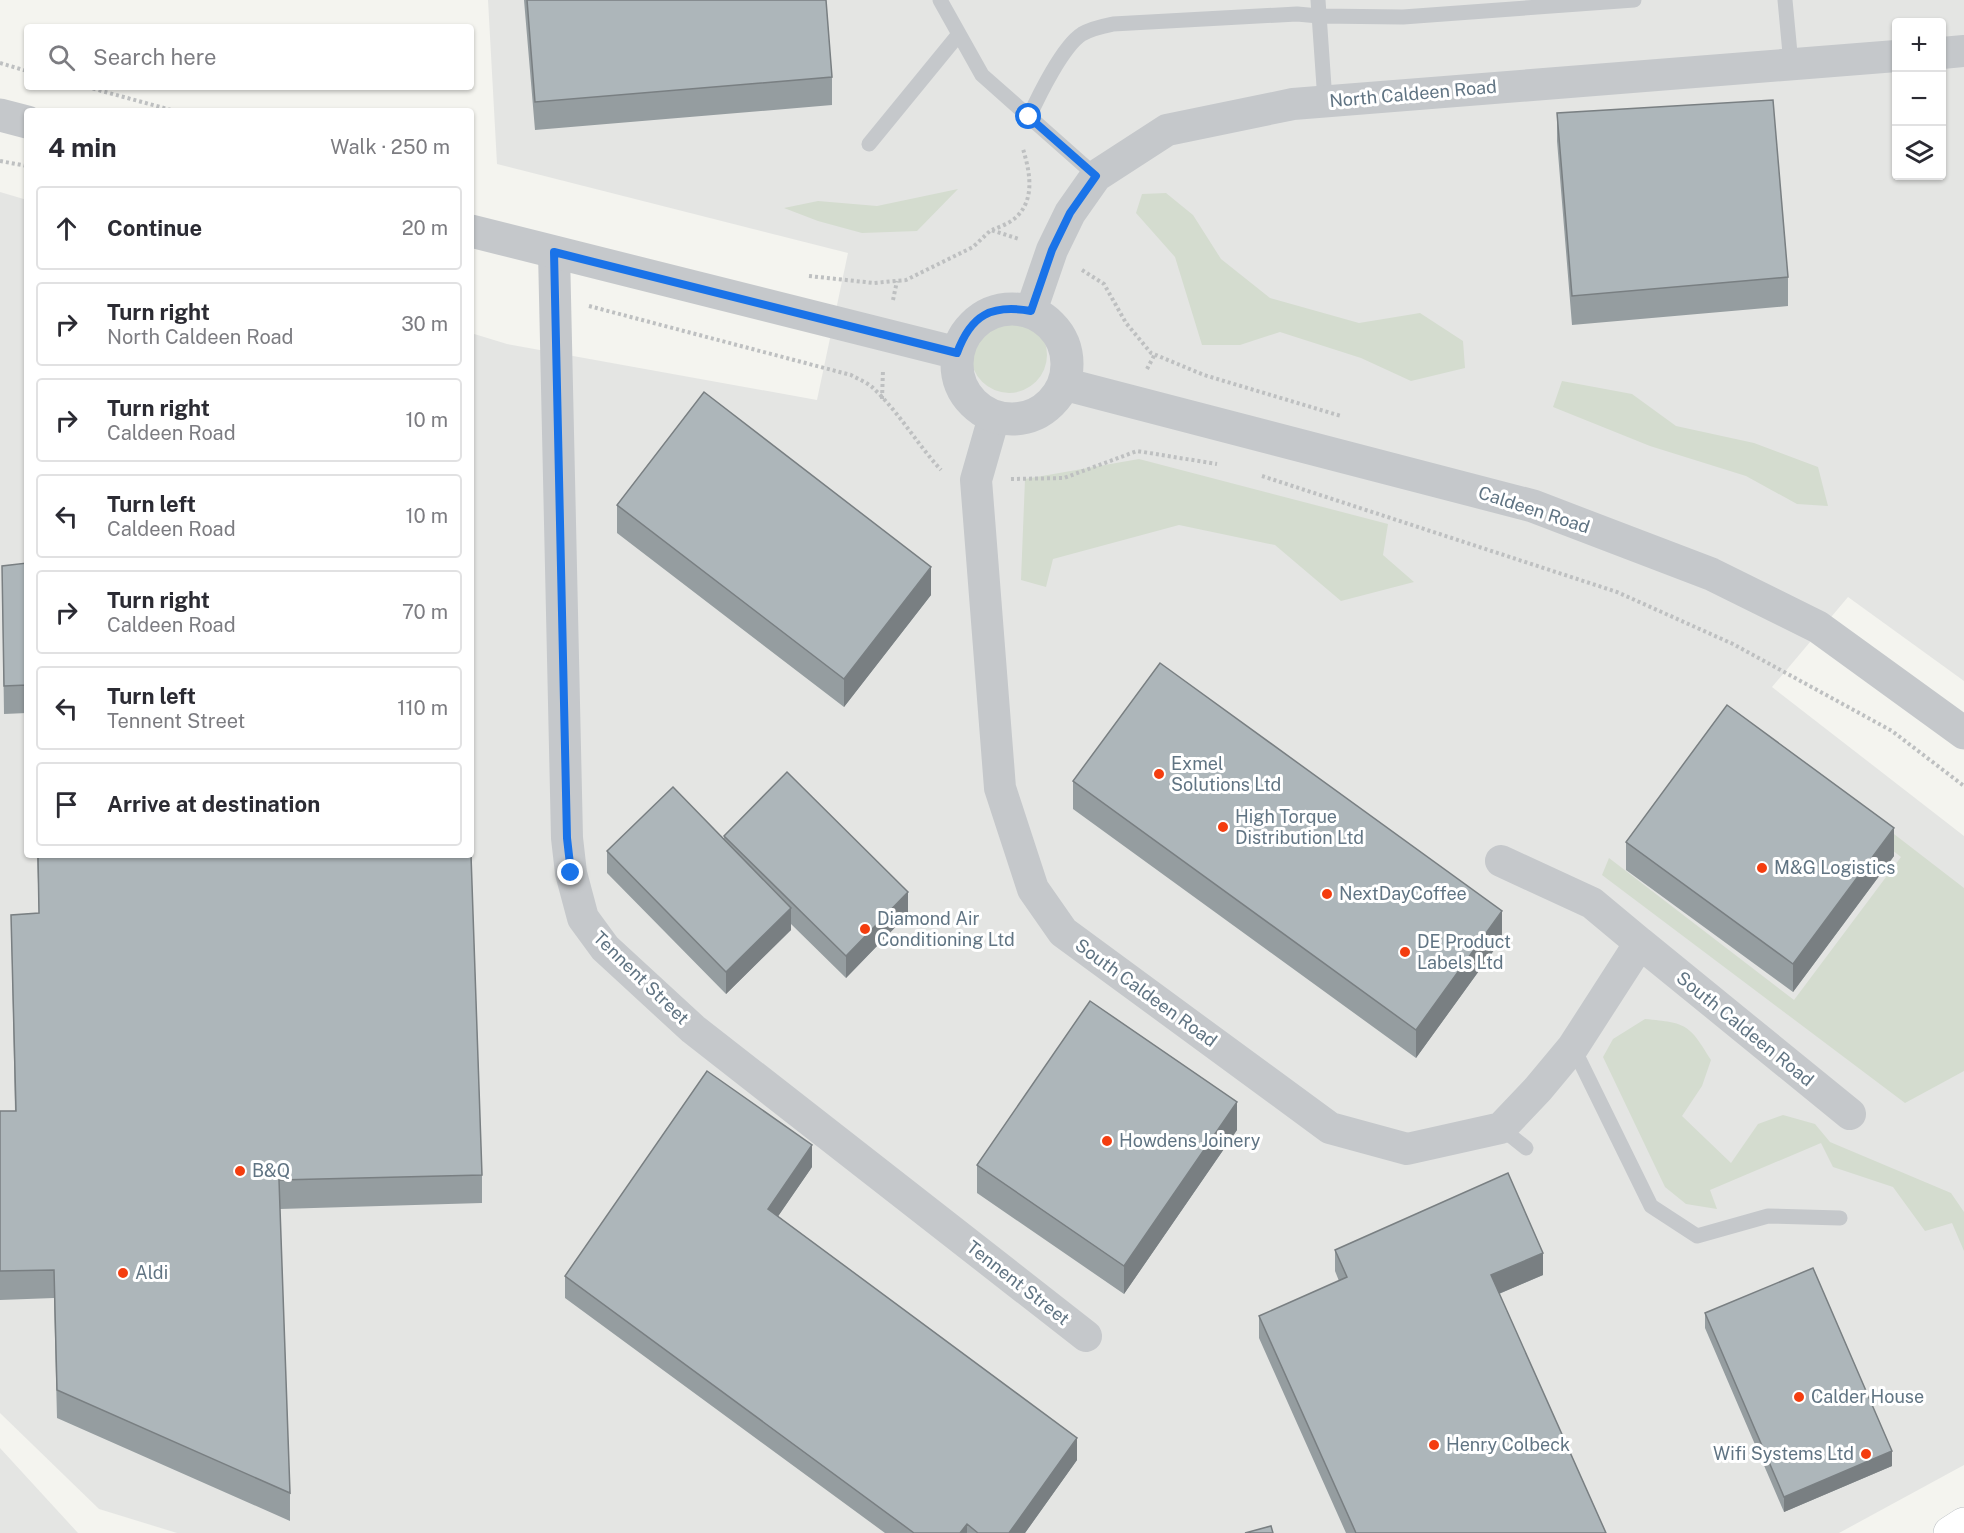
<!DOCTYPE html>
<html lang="en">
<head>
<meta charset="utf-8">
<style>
	:root { --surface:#fff; --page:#f2f2f3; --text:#2b2b33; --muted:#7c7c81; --line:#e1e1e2 }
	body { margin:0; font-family:"Public Sans",sans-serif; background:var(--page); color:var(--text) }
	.controls { position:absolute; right:18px; top:18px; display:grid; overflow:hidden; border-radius:6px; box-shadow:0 2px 4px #0004 }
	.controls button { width:54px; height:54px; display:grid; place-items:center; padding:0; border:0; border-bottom:2px solid var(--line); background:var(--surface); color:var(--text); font:30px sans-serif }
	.stop { position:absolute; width:18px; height:18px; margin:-14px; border:4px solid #1a73e8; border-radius:50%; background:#fff }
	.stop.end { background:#1a73e8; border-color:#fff; box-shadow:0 2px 6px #0008 }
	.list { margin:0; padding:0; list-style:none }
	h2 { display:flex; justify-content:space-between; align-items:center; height:78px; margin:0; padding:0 24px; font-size:26px }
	h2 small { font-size:20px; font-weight:400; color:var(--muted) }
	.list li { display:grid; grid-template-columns:39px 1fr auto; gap:18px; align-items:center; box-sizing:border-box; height:84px; margin:0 12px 12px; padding:0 12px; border:2px solid var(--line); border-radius:6px }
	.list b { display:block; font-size:22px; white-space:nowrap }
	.list p { margin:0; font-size:20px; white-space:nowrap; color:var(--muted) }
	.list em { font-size:20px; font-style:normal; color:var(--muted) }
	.icon { flex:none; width:33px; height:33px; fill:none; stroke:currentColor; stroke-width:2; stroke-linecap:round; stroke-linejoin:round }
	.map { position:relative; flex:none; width:1964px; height:1533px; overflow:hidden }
	.search { position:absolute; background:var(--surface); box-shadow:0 2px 4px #0004; left:24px; top:24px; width:450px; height:66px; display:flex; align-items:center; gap:15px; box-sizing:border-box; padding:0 21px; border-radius:6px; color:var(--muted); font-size:22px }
	.panel { position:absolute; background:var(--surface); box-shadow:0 2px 4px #0004; left:24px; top:108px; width:450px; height:750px; border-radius:6px }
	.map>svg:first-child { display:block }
	.built { fill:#e4e5e3; fill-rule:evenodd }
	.green { fill:#d4dccf }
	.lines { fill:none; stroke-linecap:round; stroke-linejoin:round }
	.secondary-casing { stroke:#b7bcc0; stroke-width:34 }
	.path { stroke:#bec0c1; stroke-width:4; stroke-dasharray:3 3; stroke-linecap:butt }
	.service { stroke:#c5c8cb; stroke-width:15 }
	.minor { stroke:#c5c8cb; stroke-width:32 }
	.tertiary { stroke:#c5c8cb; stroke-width:33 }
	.secondary { stroke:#fff; stroke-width:33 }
	.wall { fill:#959da0 }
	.shaded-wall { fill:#797f82 }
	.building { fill:#adb6ba; stroke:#797f82; stroke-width:1.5 }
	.route { stroke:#1a73e8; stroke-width:8 }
	.poi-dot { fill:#f43d0f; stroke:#fff; stroke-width:2 }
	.labels { text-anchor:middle; stroke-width:6; stroke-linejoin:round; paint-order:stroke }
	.street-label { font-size:18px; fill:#607483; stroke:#fff }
	.poi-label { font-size:18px; fill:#607483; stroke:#fff; text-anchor:start }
</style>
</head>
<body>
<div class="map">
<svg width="1964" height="1533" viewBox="0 0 1964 1533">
	<rect width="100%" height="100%" fill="#f4f4ef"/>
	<path class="built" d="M488,0H1964V681L1848,597L1772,687L1964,836V1465L1839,1533H177L99,1509L0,1413V192L27,200V855H471V333L507,344L817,400L848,253L497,164ZM1896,22H1942V176H1896Z
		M0,1448L78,1533H0Z"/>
	<path class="green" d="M958,189L917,231L862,233L818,221L784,208L818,201L877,206Z
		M1166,193L1193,215L1221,259L1270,298L1359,323L1420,313L1463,341L1465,368L1411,381L1361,358L1280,332L1240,345H1202L1175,257L1136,213L1142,194Z
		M971 355a38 38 0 1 1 76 0a38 38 0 1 1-76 0Z
		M1562,381L1632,394L1676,426L1754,443L1818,467L1828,506L1797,504L1746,476L1650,446L1553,407Z
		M1139,459L1388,524L1383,555L1414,582L1341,601L1275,545L1179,525L1053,559L1046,587L1021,580L1025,479Z
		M1737,713L1964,888V1071L1905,1103L1602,875L1609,858L1794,1000L1901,857L1730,724Z
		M1645,1019C1687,1023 1689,1024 1711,1060L1702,1086L1682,1116L1731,1163L1758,1124L1783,1115L1815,1124L1830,1142L1951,1193L1964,1212V1251L1952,1223L1925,1231L1893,1187L1833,1167L1821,1143L1710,1190L1717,1209L1686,1204L1665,1187L1603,1057L1613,1039Z"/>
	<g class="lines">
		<g class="secondary-casing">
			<path id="secondary" d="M1950,1533L1964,1524"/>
		</g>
		<path class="path" d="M0,63L27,71
			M87,87L175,111
			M0,161L27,166
			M992,230C999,227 1008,224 1014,219C1036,201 1030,172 1023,149
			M1082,270L1104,284L1126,323L1151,353L1204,375L1341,416
			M809,276L874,283L906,280L973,247L991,230L1019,239
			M893,300L897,281
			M589,306L851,375C858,379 866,382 872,387C899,412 917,444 941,470
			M1147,369L1155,354
			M882,399L883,370
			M1262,476L1617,592L1733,644L1892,731L1964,786
			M1011,479L1064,478L1137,451L1217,464"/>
		<path class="service" d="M940,0L982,75L1096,176
			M1318,0L1325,101
			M1785,0L1791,64
			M1029,117C1039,95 1063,46 1082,34C1092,28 1103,26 1113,24L1297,14L1319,16L1403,17L1634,0
			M869,144L959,34
			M1573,1047L1651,1206L1697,1236L1768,1216L1840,1218
			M1501,1128L1526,1148"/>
		<path class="minor" d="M1942,53L1964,51
			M554,252L567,838L571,873L583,918L605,948L693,1029L1086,1336
			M1031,311L1052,250L1070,213L1096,176L1167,130L1293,104L1896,56
			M994,417L976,480L1000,788L1033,889L1063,932L1330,1128L1407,1149L1501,1128L1538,1089L1573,1047L1640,943L1850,1114
			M1501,861L1592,903L1640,943"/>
		<path class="tertiary" d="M0,115L27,122
			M471,231L957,353
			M957 364a55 55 0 1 1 110 0a55 55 0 1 1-110 0Z
			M1064,384L1533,506L1711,574L1818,627L1964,733"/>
		<use href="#secondary" class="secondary"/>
	</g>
	<path class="wall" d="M524,0H826L832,77V105L535,130Z
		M1557,113L1788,277V306L1572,325L1557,141Z
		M617,505L931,595L844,707L617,533Z
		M27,563V713L4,714L2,566Z
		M1073,781L1502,939L1416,1058L1073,809Z
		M724,836L908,914L846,978L791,924V930L726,994L607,873V851L724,839Z
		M1626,842L1894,856L1793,992L1626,870Z
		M37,855H471L482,1175V1203L280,1209L290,1493V1521L57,1418L54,1298L0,1300V1111H15L11,915L39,913Z
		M1237,1130L1124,1294L977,1193V1165Z
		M812,1167L778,1216L1077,1460L1025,1533H885L565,1298V1276Z
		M1335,1250L1543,1275L1499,1294L1606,1533H1346L1259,1338V1316L1339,1281L1335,1271Z
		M1705,1313L1892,1466L1784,1512L1705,1328Z"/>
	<path class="shaded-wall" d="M931,567V595L844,707V679Z
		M1894,828V856L1793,992V964Z
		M908,892V914L846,978V956Z
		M791,908V930L726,994V972Z
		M1502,911V939L1416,1058V1030Z
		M1237,1102V1130L1124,1294V1266Z
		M812,1145V1167L768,1231V1209Z
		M1543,1253V1275L1491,1297V1275Z
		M1077,1438V1460L1025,1533H1009Z
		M1892,1451V1466L1784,1512V1497Z
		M967,1524V1533H960Z"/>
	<path class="building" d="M527,0H826L832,77L535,102Z
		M1773,100L1788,277L1572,296L1557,113Z
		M704,392L931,567L844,679L617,505Z
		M27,563V685L4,686L2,566Z
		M1160,663L1502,911L1416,1030L1073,781Z
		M1727,705L1894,828L1793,964L1626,842Z
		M787,772L908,892L846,956L724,836Z
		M673,787L791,908L726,972L607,851Z
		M38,855H471L482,1175L279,1180L290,1493L57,1390L54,1270L0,1271V1111H16L11,915L39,913Z
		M1090,1001L1237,1102L1124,1266L977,1165Z
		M707,1071L812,1145L768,1209L1077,1438L1009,1533H978L967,1524L960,1533H914L565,1276Z
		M1508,1173L1543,1253L1491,1275L1606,1533H1356L1259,1316L1347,1277L1335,1250Z
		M1813,1268L1892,1451L1784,1497L1705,1313Z
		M1271,1526L1273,1533H1245Z"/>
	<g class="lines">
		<path class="route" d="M571,873L567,838L554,252L957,353C971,315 991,304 1031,311L1052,250L1070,213L1096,176L1029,117"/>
	</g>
	<g class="poi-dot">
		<circle cx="1159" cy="774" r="6"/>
		<circle cx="1223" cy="827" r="6"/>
		<circle cx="1762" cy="868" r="6"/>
		<circle cx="1327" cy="894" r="6"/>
		<circle cx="865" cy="929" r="6"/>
		<circle cx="1405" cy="952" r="6"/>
		<circle cx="1107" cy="1141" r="6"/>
		<circle cx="240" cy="1171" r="6"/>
		<circle cx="123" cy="1273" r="6"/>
		<circle cx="1799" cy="1397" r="6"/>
		<circle cx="1434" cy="1445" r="6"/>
		<circle cx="1866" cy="1454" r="6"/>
	</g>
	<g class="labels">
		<g class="street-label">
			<text transform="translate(1413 94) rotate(-5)" y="6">North Caldeen Road</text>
			<text transform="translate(1534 510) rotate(18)" y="6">Caldeen Road</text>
			<text transform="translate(641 978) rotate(44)" y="6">Tennent Street</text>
			<text transform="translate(1146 993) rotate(36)" y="6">South Caldeen Road</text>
			<text transform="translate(1745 1029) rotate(39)" y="6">South Caldeen Road</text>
			<text transform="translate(1018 1283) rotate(38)" y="6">Tennent Street</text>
		</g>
		<g class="poi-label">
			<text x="1171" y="770">Exmel<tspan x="1171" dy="21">Solutions Ltd</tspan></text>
			<text x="1235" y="823">High Torque<tspan x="1235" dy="21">Distribution Ltd</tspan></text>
			<text x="1774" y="874">M&amp;G Logistics</text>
			<text x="1339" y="900">NextDayCoffee</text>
			<text x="877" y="925">Diamond Air<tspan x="877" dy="21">Conditioning Ltd</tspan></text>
			<text x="1417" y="948">DE Product<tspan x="1417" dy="21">Labels Ltd</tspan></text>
			<text x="1119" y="1147">Howdens Joinery</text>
			<text x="252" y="1177">B&amp;Q</text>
			<text x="135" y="1279">Aldi</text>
			<text x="1811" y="1403">Calder House</text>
			<text x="1446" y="1451">Henry Colbeck</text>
			<text x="1854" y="1460" text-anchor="end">Wifi Systems Ltd</text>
		</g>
	</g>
</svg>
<div class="controls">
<button>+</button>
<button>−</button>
<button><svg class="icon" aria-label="layers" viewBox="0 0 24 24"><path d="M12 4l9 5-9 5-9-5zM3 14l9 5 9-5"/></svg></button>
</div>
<div class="stop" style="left:1029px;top:117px"></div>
<div class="stop end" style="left:571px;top:873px"></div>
<div class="search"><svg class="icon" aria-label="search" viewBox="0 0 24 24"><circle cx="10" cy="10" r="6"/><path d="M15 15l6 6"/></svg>Search here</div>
<section class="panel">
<h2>4 min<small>Walk · 250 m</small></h2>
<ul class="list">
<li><svg class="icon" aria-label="ahead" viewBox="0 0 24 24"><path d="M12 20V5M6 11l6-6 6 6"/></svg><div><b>Continue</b></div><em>20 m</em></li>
<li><svg class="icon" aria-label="right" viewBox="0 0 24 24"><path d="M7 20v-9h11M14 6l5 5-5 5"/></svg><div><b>Turn right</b><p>North Caldeen Road</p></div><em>30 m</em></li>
<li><svg class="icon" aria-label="right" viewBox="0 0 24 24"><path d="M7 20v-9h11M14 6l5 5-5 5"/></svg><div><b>Turn right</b><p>Caldeen Road</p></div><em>10 m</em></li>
<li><svg class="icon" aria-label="left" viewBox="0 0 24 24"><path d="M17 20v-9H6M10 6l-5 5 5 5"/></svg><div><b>Turn left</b><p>Caldeen Road</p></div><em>10 m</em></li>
<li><svg class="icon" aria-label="right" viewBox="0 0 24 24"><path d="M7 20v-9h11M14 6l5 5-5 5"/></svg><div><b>Turn right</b><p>Caldeen Road</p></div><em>70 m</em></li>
<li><svg class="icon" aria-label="left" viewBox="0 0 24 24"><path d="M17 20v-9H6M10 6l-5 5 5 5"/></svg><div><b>Turn left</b><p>Tennent Street</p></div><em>110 m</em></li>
<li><svg class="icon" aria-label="arrive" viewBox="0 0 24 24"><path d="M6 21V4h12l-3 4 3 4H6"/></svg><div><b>Arrive at destination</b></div></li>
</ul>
</section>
</div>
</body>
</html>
